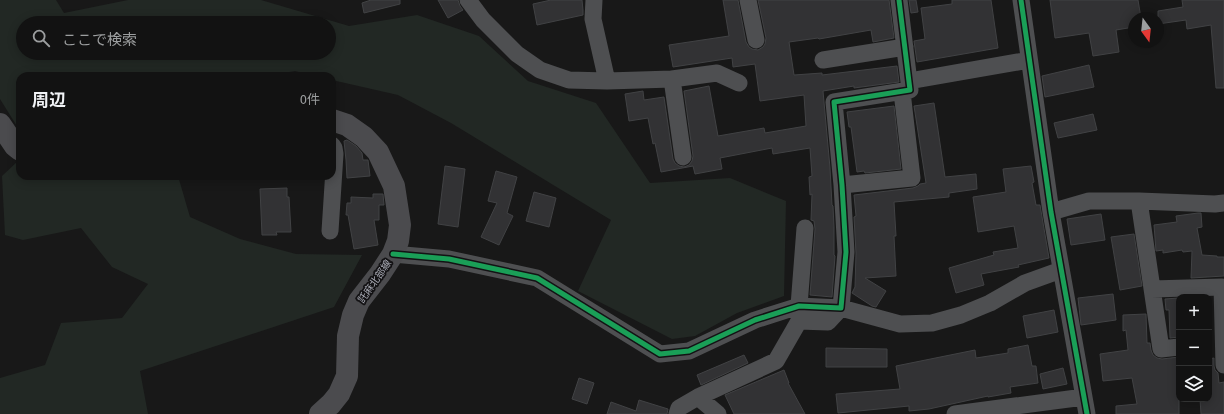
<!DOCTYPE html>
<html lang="ja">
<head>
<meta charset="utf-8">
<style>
	:root { --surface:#121212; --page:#1b1b1b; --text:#f1f3f6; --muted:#9c9e9f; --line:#313232 }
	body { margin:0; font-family:"Fira Sans","Noto Sans JP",sans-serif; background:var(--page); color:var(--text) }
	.controls { position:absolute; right:12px; bottom:12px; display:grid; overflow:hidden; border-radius:8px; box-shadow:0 2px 10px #0003 }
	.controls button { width:36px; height:36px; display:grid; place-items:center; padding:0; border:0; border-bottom:1px solid var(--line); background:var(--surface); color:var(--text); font:20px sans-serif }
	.compass { position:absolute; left:1128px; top:12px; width:36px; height:36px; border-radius:50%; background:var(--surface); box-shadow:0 2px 10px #0003; rotate:165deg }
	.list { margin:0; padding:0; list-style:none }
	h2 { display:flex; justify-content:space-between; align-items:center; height:52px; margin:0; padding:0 16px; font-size:17px }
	h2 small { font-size:13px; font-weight:400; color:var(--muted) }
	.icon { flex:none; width:22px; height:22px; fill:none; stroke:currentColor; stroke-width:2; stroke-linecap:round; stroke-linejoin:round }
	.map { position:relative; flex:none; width:1224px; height:414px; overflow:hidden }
	.search { position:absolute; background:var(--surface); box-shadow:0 2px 10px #0003; left:16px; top:16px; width:320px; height:44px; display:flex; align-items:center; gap:10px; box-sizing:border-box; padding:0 14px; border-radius:22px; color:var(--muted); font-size:15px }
	.panel { position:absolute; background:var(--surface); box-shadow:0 2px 10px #0003; left:16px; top:72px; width:320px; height:108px; border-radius:12px }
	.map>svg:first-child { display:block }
	.green { fill:#222824; fill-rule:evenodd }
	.building { fill:#323234; stroke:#414244 }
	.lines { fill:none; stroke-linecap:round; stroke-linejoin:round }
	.minor { stroke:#4e4f51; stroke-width:17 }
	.major { stroke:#4b4b4e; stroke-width:22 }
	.cycleway-casing { stroke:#131214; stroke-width:8 }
	.cycleway { stroke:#1a9f57; stroke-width:5 }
	.labels { text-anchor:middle; stroke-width:3.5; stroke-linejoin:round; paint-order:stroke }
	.street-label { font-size:10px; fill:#abadb7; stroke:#131214 }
</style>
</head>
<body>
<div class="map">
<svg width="1224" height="414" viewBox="0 0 1224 414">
	<rect width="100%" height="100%" fill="#181818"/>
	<path class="green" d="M0,0H56L64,13L128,0H261L349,26L417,15L479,36L528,81L596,103L650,183L730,178L786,201L784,296L737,313L695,336L672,339L578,291L611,220L451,123L398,95L332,80V76H316L295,71L265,76H20V131L0,99ZM23,23H329V53H23Z
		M19,160L20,176H178L190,217L240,239L296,254L362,255L334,307L140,371L148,414H0V378L45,365L61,323L122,318L148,284L112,267L81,228L23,240L5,235L2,176Z"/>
	<path class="building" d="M371,0H400V4L364,13L362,3Z
		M438,0H458L460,6L463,10L448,18Z
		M551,0H582L583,10V15L537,25L533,4Z
		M723,0H738L746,42L749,47L752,49L758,50L763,47L765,44L766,38L758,0H889L894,38L873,42L871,30L819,39L818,38L789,42L794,75L822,73V75L897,66L899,82L854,88V86L823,91L830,168L832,205L833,206L834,227V255L835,256L832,297L810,295L815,229L814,221L811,220L812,194L810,195L809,177L812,176L810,148L773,154L772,148L720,158L722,169L695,174L693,166L661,172L655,143L653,144L648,118L629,121L625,94L643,91L644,100L664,97L673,159L675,163L679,166L684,167L689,165L692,161L693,156L684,91L709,86L718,136L764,128L765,133L806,126L804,95L760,101L755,64L733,67L732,58L673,67L669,45L729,36Z
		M909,0H916L918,12L911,13Z
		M952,0H991L998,48L917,62L914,41L925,39L921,8L952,4Z
		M1050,0H1138L1141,18H1134V27L1116,30L1119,52L1093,56L1089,33L1055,38Z
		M1182,0H1224V88H1216L1211,25L1187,29L1186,20L1158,24V11L1183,7Z
		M1089,65L1094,87L1045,97L1042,76Z
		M934,103L945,177L976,174L977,189L949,193V197L894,202L896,236H894L896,276L865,278L886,291L876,307L872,306L852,293L855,287L856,253L854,217L856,216L854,195L913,188L918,186L920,184L926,183L914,106Z
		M894,106L901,169L865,173L864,171L857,172L851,127H849L847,112Z
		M1093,114L1097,130L1058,138L1054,123Z
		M347,140L356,146L362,153L363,160H368L370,176L347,178L346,160L344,141Z
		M445,166L465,169L458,227L438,224Z
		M1031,166L1034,182L1032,183L1036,205H1040L1049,258L1018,265L1019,267L981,274L984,285L956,293L949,268L994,255L993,252L1018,248L1014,226L978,232L973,197L1006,192L1003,169Z
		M496,171L517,177L507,213L513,216L499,245L481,237L497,203L488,201Z
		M287,188V197H289L291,232H276L277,235H262L260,189Z
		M534,192L556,198L549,227L526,221Z
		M373,194H383L384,205H379V220H374L378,245L354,249L348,215H346L347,203H351V197L373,198Z
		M1198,213H1201L1202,227L1197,228L1202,255L1217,256V257H1224V276L1191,278L1192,251L1183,252L1182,250L1163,253V250L1156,251L1154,225L1177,222L1176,216Z
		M1101,214L1105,240L1071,245L1067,219Z
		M1134,234L1142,286L1120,290L1111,237Z
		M1113,294L1116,320L1081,325L1078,298Z
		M1179,298V337L1170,338L1169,310H1166L1165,299Z
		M1054,310L1058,332L1027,338L1023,316Z
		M1146,314L1147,343H1150L1151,350L1153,355L1157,358L1162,359L1179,357V414H1116V406L1137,404L1132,378L1103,381L1100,354L1128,350L1126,330L1123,331V315Z
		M1028,345L1032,366H1036L1038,383L1010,387L1011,393L988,397V396L929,409L909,411V406L838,413L836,394L900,389L896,366L975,350L976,358L1008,353V349Z
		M826,348L887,349V367H826Z
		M744,355L748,363L701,385L697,375Z
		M1214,358V366L1215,370L1218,373L1219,383L1224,382V414H1201L1200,399H1209V359Z
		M1063,368L1067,384L1043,389L1040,374Z
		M784,370L789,383H788L805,414H734L725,395Z
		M579,378L594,383L587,404L572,399Z
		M639,400L668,409L667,414H607L611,402L636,411Z"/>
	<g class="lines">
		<path class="minor" d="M468,0L483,20L517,54L540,70L569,80L607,81
			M594,0L593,19L607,81L672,79L717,73L739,83
			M748,0L756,40
			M1021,0L1051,212L1087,414
			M823,60L905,47
			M672,79L683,157
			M909,81L1029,60
			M842,185L912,178L902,92
			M1139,201L1161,349L1179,347
			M1051,212L1089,201H1139L1215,204L1224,203
			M330,231L335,154L334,148L332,145
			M393,254L449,259L537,278L660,354L689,351L755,320L799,306L841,308L846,252L842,185L834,102L910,90L899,0
			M1152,289L1222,287L1224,365
			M799,306L805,228
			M698,397L718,414
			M677,414L679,408L698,397L776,361L799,321L828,322L841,308L900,324L932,323L961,315L990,303L1025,283L1061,270
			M955,414L1084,397"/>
		<path class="major" d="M0,124L15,146L20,150
			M320,414L331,404L339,394L347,376L348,336L353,315L359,301L380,274L393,254L398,241L400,225L394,186L378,152L364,137L347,125L332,120"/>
		<g class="cycleway-casing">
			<path id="cycleway" d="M1021,0L1051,212L1087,414
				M393,254L449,259L537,278L660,354L689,351L755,320L799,306L841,308L846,252L842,185L834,102L910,90L899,0"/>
		</g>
		<use href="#cycleway" class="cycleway"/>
	</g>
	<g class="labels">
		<g class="street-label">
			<text transform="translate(374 281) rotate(-55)" y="4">託麻北部線</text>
		</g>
	</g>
</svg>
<div class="controls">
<button>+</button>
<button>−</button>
<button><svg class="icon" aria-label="layers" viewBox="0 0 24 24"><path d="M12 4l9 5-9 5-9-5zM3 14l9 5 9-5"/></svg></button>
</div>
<svg class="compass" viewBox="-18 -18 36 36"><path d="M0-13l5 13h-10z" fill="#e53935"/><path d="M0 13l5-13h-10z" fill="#9c9e9f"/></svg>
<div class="search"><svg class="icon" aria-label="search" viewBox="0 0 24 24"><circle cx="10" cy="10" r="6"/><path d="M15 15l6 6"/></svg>ここで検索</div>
<section class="panel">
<h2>周辺<small>0件</small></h2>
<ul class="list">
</ul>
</section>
</div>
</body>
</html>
